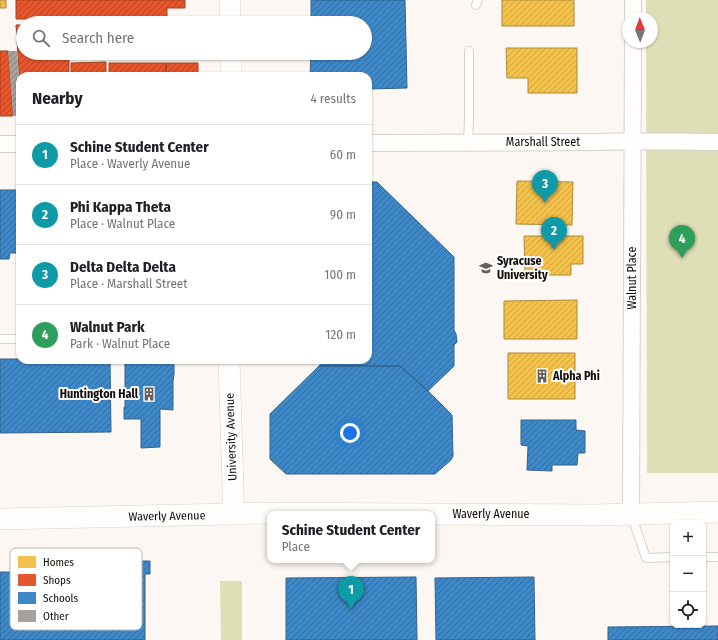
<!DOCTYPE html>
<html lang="en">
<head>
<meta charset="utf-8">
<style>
	:root { --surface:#fff; --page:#f2f2f2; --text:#202124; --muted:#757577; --line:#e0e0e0; --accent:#645f5b }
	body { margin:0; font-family:"Fira Sans Condensed",sans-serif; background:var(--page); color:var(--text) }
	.controls { position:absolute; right:12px; bottom:12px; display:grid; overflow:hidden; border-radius:8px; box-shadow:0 1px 3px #0004 }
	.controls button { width:36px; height:36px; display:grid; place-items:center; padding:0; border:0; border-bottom:1px solid var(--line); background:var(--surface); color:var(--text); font:20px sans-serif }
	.compass { position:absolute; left:622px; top:12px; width:36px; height:36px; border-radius:50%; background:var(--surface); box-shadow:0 1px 3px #0004; rotate:359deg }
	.you { position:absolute; left:350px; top:433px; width:14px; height:14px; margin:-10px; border:3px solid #fff; border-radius:50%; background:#1a73e8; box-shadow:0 0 0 6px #1a73e833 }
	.badge { display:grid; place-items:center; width:26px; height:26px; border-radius:50%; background:var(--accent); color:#fff; font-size:13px; font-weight:700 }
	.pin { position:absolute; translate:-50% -33px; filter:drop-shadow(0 1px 2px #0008) }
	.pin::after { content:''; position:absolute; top:21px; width:14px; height:12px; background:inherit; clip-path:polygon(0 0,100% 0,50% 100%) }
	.popup { position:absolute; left:267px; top:511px; width:168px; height:52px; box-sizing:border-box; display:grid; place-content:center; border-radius:8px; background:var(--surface); filter:drop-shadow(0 1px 3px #0005); font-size:13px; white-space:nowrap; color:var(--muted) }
	.popup b { font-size:15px; color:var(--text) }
	.popup::after { content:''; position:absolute; left:50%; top:100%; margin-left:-8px; border:8px solid transparent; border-top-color:var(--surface) }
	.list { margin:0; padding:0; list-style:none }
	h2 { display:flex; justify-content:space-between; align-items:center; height:52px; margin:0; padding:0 16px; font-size:17px }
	h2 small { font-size:13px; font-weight:400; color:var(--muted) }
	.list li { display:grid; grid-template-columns:26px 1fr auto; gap:12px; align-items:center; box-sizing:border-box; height:60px; padding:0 16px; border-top:1px solid var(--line) }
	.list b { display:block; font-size:15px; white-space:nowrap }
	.list p { margin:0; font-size:13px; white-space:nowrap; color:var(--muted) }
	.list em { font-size:13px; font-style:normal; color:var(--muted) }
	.icon { flex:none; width:22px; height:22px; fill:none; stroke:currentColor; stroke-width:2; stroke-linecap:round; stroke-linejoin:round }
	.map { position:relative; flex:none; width:718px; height:640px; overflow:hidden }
	.search { position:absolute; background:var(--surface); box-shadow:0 1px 3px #0004; left:16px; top:16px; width:356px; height:44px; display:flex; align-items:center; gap:10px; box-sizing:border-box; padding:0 14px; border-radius:22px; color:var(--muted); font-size:15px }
	.panel { position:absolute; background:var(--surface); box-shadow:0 1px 3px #0004; left:16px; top:72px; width:356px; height:292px; border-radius:12px }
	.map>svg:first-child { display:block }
	.green { fill:#dedfb6 }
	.homes { fill:url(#homes-hatch); stroke:#af8b39 }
	.shops { fill:url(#shops-hatch); stroke:#a54123 }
	.schools { fill:url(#schools-hatch); stroke:#32638d }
	.building { fill:url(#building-hatch) }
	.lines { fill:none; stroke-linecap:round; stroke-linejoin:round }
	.service-casing { stroke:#d6d1cd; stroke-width:10 }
	.minor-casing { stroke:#d6d1cd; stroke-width:18 }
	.tertiary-casing { stroke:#d6d1cd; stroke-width:22 }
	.service { stroke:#fffefd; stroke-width:8 }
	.minor { stroke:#fffefd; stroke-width:16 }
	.tertiary { stroke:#fffefd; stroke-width:21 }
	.labels { text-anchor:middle; stroke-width:4; stroke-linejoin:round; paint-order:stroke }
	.street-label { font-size:12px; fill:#120d09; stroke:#fff }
	.poi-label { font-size:12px; font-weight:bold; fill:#120d09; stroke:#fff; text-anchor:start }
	.key { fill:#fff; stroke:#b8b6b5; stroke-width:1 }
	.key-label { font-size:11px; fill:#120d09 }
</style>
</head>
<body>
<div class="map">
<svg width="718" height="640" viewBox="0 0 718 640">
	<defs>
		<pattern id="homes-hatch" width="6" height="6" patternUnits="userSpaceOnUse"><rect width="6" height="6" fill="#f2c14e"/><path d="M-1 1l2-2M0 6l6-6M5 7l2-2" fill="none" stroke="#cea543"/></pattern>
		<pattern id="shops-hatch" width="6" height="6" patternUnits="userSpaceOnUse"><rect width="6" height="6" fill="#e4572e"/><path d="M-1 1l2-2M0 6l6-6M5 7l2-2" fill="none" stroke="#b74625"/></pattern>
		<pattern id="schools-hatch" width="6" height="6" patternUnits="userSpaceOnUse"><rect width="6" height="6" fill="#3f88c5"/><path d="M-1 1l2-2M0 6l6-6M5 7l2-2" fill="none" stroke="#336e9e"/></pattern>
		<pattern id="building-hatch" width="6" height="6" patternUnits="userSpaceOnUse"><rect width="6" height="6" fill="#a7a29e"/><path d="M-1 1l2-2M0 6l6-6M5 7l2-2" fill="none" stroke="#87827f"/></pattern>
	</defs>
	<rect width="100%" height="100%" fill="#fcf7f2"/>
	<path class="green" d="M646,0H718V473H647L646,42H652V18H646Z
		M220,581H242V640H221Z"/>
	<path class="homes" d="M0,0H6V8H0Z
		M502,0H574V26H502Z
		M506,48H577V93H528V78H507Z
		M517,181L573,182L572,225L516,224Z
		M524,236H583V264H571V275H525Z
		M577,300V339H504V301Z
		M508,353H575V399H508Z"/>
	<path class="shops" d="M16,0H185V8H167V23H72V19H16Z
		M16,25H23V53H69V76H20V85Z
		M0,51H8L13,116H0Z
		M106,62V76H71V63Z
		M109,63H166V76H109Z
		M166,63H198V76H166Z"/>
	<path class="schools" d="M311,0H405L407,88L368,89V76H310L311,53H365V23H311Z
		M368,182H377L454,257V330L456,334L457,342L454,345V366L428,391L400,366H319L324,360H368Z
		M0,190H19V231H20V253H10L9,259H0Z
		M0,359H20V360H110L111,432L0,433Z
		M125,360H174V374L173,381V410L160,409V447L141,448V419H124V407H125Z
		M319,366H400L428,391L452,415L453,456L451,460L435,474H286L270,459V414Z
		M521,420H576V430L585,431V453H578L577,465H552V471L527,470L528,446L521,445Z
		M83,561H150V574H145V640H0V572H83Z
		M416,577L417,640H286V578Z
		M534,577L535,640H436L435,578Z
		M718,626V640H608V627Z"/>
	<path class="building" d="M8,51H17L20,89V116H13Z"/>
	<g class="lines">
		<g class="service-casing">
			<path id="service" d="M476,5L478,0
				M468,143L469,119V51
				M0,339H20
				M631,514L646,558L673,557
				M703,557H718"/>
		</g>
		<g class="minor-casing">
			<path id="minor" d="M633,0V18
				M368,143L599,142C639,140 678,142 718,142
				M0,144H20
				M631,513L633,42"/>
		</g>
		<g class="tertiary-casing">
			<path id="tertiary" d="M230,0V23
				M231,53V76
				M229,360L233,488V514
				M0,519L233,514L257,513L595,515L718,512"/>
		</g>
		<use href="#service" class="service"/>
		<use href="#minor" class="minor"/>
		<use href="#tertiary" class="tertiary"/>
	</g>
	<defs>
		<g id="university-bare" transform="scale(1.08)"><path d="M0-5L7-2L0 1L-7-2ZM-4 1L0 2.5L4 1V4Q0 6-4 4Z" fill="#645f5b" stroke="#fff" stroke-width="2.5" paint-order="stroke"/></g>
		<g id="building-bare" transform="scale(1.08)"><path d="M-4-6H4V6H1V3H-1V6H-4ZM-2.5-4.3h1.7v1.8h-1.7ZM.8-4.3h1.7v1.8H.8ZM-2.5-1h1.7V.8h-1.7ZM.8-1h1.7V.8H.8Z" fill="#645f5b" stroke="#fff" stroke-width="2.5" paint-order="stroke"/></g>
	</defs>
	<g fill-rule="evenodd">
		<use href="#university-bare" x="486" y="268"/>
		<use href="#building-bare" x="542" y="376"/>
		<use href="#building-bare" x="149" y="394"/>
	</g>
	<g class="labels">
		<g class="street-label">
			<text x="543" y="146">Marshall Street</text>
			<text transform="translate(632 278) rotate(-90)" y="4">Walnut Place</text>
			<text transform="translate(231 437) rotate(-92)" y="4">University Avenue</text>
			<text x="491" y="518">Waverly Avenue</text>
			<text transform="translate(167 516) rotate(-1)" y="4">Waverly Avenue</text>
		</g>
		<g class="poi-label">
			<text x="497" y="265">Syracuse<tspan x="497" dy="14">University</tspan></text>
			<text x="553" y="380">Alpha Phi</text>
			<text x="138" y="398" text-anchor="end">Huntington Hall</text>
		</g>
	</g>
	<rect x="10" y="548" width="132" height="82" rx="6" class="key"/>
	<rect x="18" y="556" width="18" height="12" fill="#f2c14e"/>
	<rect x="18" y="574" width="18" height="12" fill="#e4572e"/>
	<rect x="18" y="592" width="18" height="12" fill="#3f88c5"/>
	<rect x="18" y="610" width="18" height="12" fill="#a7a29e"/>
	<g class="key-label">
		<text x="43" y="566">Homes</text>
		<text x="43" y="584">Shops</text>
		<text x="43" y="602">Schools</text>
		<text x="43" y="620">Other</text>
	</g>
</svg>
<div class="controls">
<button>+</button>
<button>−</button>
<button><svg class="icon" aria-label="locate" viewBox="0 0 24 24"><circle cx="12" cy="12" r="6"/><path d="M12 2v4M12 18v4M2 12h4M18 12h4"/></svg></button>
</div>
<svg class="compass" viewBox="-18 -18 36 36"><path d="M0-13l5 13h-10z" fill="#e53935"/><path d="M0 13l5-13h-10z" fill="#757577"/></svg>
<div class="you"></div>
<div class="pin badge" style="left:351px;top:609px;background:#0f9aa8">1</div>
<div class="popup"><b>Schine Student Center</b>Place</div>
<div class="pin badge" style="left:554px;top:250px;background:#0f9aa8">2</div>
<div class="pin badge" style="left:545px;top:203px;background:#0f9aa8">3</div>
<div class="pin badge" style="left:682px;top:258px;background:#2e9e5b">4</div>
<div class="search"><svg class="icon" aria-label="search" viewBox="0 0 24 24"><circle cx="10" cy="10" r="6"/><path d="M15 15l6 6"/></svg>Search here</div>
<section class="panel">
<h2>Nearby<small>4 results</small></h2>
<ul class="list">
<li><span class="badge" style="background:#0f9aa8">1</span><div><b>Schine Student Center</b><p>Place · Waverly Avenue</p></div><em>60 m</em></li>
<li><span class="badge" style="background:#0f9aa8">2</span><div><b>Phi Kappa Theta</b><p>Place · Walnut Place</p></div><em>90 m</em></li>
<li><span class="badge" style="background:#0f9aa8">3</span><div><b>Delta Delta Delta</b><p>Place · Marshall Street</p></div><em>100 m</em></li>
<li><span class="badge" style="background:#2e9e5b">4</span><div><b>Walnut Park</b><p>Park · Walnut Place</p></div><em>120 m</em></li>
</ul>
</section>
</div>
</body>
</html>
